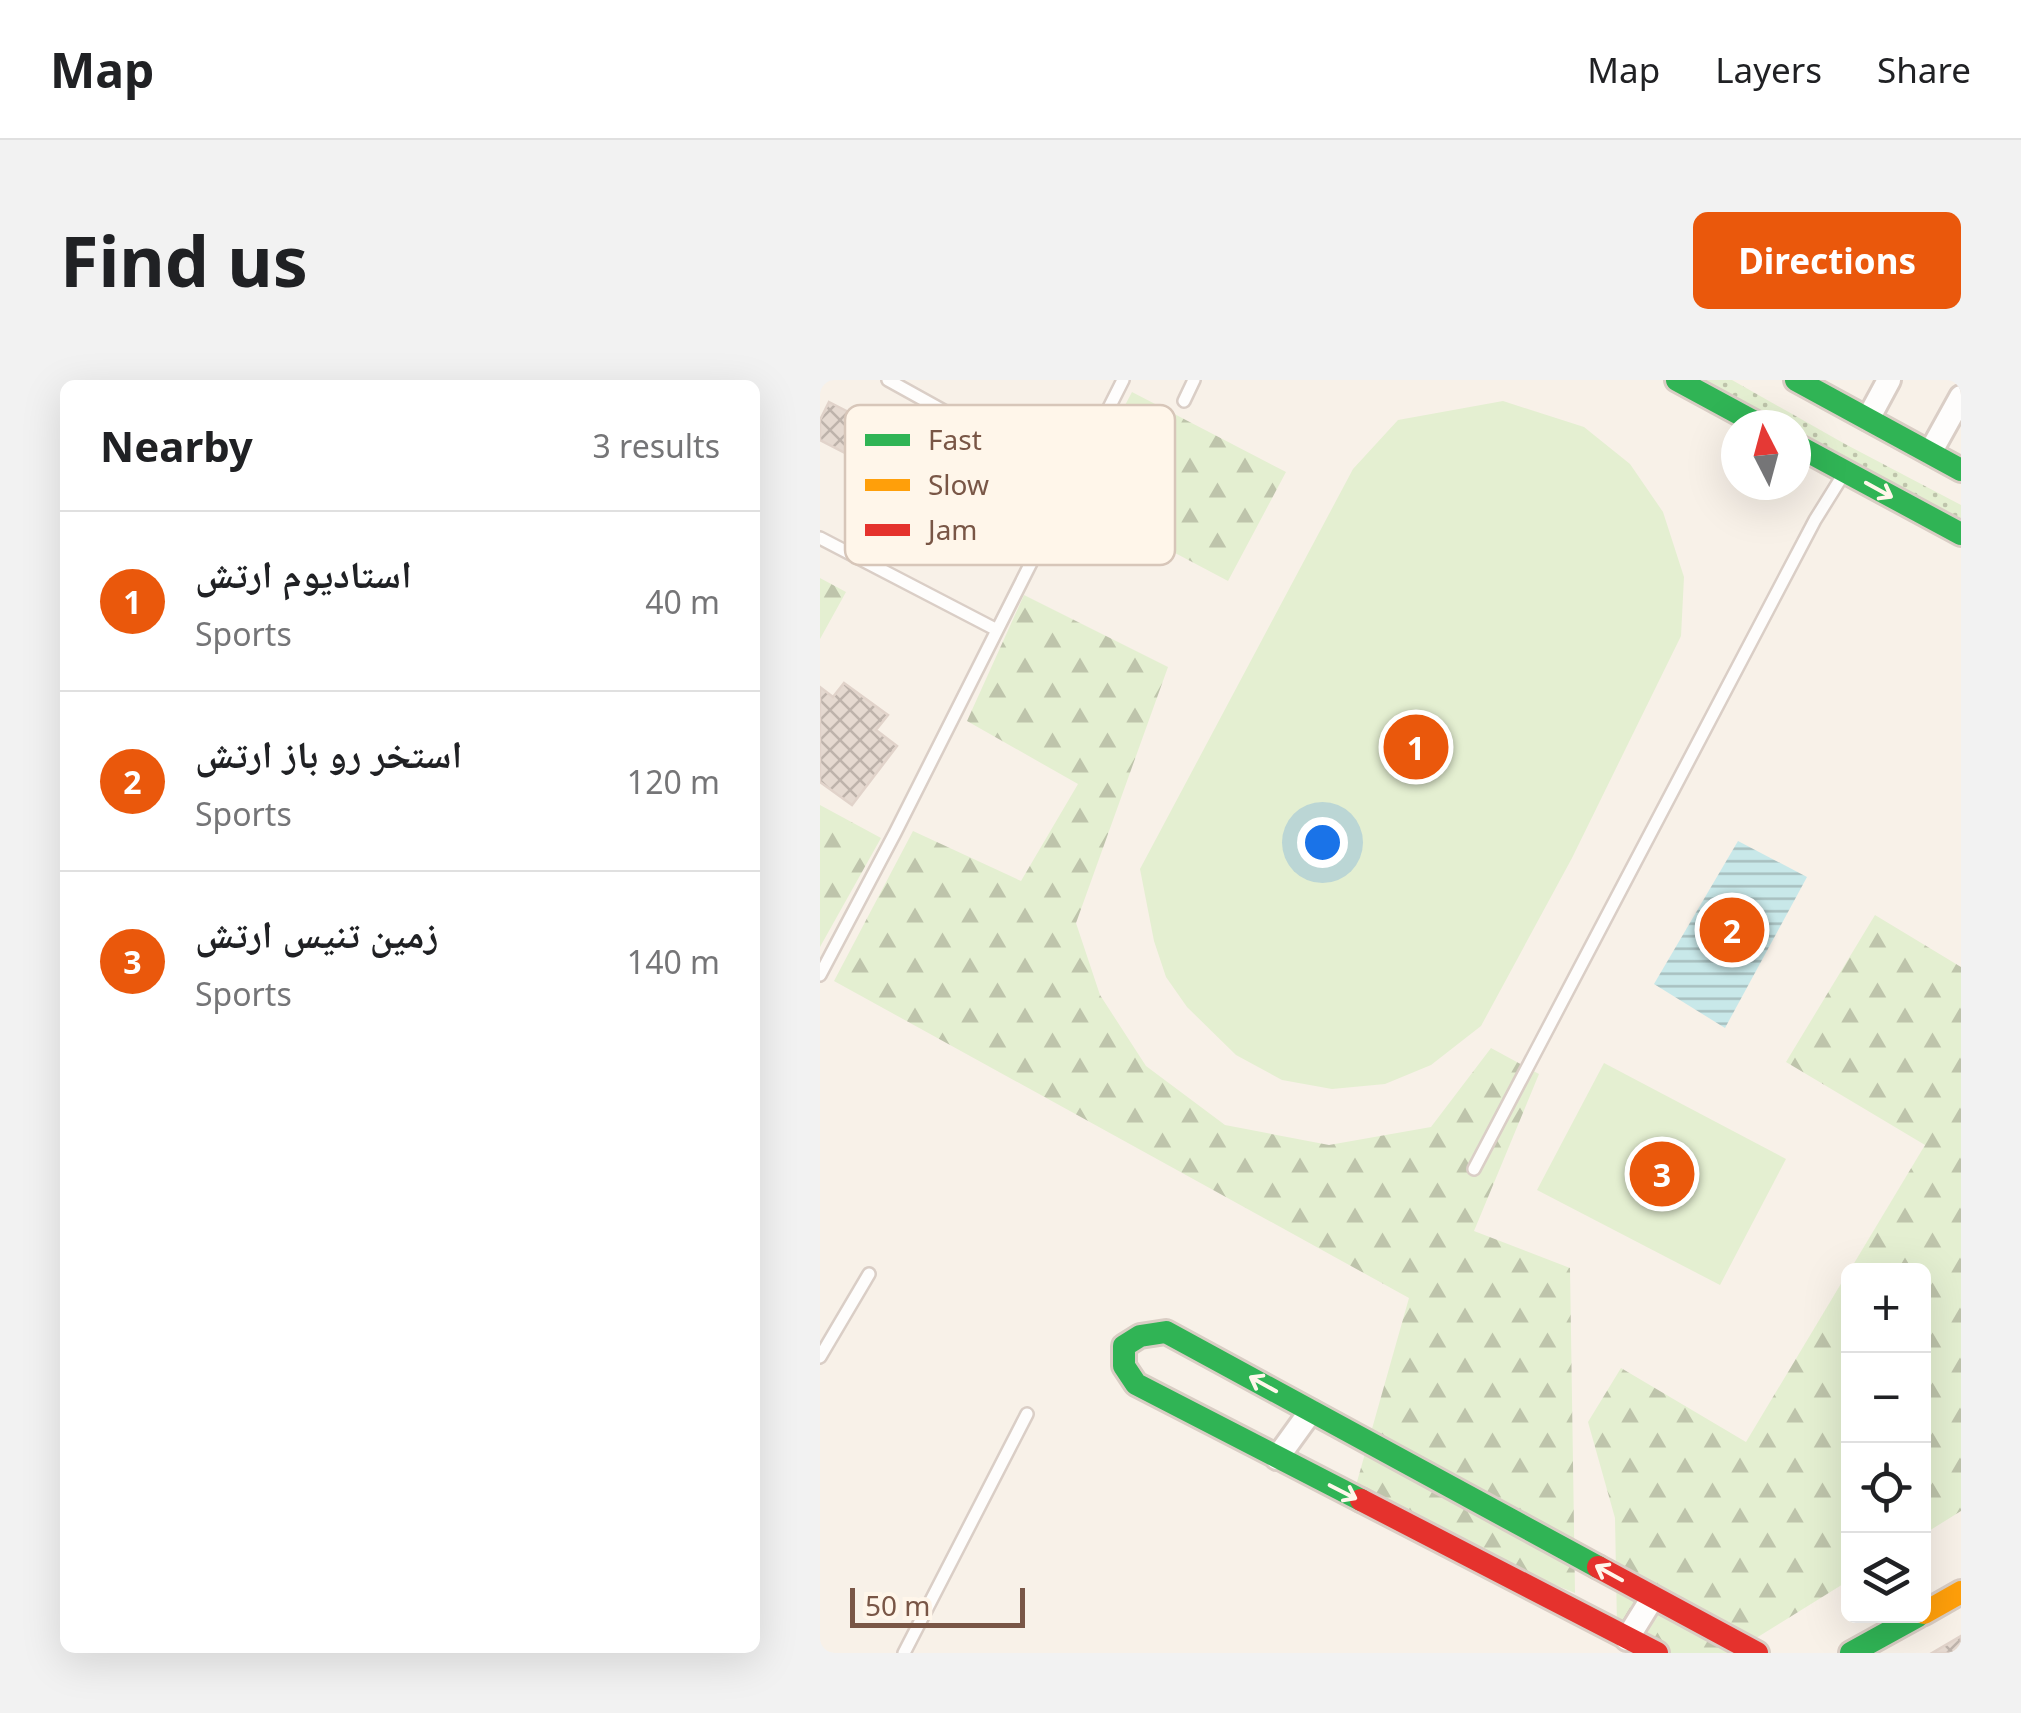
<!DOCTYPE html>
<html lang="en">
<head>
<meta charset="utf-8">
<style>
	:root { --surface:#fff; --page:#f2f2f2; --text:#202124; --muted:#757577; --line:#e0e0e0; --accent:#ea580c }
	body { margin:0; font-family:"Noto Sans","Noto Naskh Arabic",sans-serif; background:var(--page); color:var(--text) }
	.controls { position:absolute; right:30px; bottom:30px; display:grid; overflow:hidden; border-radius:15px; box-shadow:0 10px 40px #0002 }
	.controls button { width:90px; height:90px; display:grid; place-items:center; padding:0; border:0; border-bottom:2px solid var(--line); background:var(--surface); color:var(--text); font:50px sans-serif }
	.compass { position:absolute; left:901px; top:30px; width:90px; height:90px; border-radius:50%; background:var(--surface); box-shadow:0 10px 40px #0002; rotate:354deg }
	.scale { position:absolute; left:30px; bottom:25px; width:175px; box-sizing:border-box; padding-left:10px; border:5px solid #795646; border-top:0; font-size:28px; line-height:35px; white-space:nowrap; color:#795646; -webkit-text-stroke:8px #fff6ea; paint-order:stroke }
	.you { position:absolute; left:502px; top:462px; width:35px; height:35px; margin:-25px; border:8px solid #fff; border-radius:50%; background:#1a73e8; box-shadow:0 0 0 15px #1a73e833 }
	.badge { display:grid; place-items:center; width:65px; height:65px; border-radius:50%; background:var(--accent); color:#fff; font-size:32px; font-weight:700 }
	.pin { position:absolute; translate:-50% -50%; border:5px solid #fff; box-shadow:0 2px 10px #0006 }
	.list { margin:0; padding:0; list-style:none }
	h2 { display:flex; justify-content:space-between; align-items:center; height:130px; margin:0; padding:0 40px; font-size:42px }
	h2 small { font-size:32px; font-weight:400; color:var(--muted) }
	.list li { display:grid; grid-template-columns:65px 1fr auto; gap:30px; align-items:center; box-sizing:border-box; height:180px; padding:0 40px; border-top:2px solid var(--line) }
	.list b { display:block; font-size:38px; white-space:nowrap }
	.list p { margin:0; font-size:32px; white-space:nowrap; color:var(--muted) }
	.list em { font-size:32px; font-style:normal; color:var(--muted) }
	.icon { flex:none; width:55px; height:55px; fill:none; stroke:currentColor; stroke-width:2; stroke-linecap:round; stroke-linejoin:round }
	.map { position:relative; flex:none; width:1141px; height:1273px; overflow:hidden; border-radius:15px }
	header { display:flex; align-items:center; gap:60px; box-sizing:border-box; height:140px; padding:0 50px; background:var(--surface); border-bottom:2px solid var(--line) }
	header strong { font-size:48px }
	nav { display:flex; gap:55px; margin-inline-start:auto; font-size:35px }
	.intro { display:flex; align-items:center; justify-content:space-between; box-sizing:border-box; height:240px; padding:0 60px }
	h1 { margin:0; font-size:70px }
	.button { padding:25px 45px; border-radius:15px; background:var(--accent); color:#fff; font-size:35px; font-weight:700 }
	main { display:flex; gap:60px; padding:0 60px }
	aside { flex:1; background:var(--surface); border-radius:15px; box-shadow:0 10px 40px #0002 }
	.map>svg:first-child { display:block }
	.grass { fill:url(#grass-dots) }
	.forest { fill:url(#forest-firs) }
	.garden { fill:#e4efd1 }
	.water { fill:url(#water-rules) }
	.building { fill:url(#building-cross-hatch); stroke:#e1d3ca; stroke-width:2.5 }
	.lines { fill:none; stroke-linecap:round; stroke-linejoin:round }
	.lane-casing { stroke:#dacec6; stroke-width:16 }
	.street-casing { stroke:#dacec6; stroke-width:28 }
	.fast-casing { stroke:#d9cdc4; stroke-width:28 }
	.slow-casing { stroke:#d9cdc4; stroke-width:28 }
	.jam-casing { stroke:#d9cdc4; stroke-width:28 }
	.lane { stroke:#fefdfc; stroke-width:11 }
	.street { stroke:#fefdfc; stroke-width:22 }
	.fast { stroke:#30b455; stroke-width:22 }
	.slow { stroke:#ff9f0a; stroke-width:22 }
	.jam { stroke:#e5322d; stroke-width:22 }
	.oneway { stroke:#fff6ea }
	.key { fill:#fff6ea; stroke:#d7c6b9; stroke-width:2.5 }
	.key-label { font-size:28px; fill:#795646 }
</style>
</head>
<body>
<header>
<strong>Map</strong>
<nav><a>Map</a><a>Layers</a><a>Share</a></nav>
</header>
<div class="intro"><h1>Find us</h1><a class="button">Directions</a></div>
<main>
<aside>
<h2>Nearby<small>3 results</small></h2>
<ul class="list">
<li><span class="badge">1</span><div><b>استادیوم ارتش</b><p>Sports</p></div><em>40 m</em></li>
<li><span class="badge">2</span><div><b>استخر رو باز ارتش</b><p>Sports</p></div><em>120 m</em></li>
<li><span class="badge">3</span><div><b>زمین تنیس ارتش</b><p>Sports</p></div><em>140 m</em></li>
</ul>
</aside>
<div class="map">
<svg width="1141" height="1273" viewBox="0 0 1141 1273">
	<defs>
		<pattern id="grass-dots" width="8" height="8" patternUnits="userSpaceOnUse" patternTransform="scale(2.5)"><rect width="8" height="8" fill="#e4efd1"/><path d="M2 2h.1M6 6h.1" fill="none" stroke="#bec4ab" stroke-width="1.8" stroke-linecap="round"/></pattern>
		<pattern id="forest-firs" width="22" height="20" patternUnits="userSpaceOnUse" patternTransform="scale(2.5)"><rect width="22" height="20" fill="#e4efd1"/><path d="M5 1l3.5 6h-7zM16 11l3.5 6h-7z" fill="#bec4ab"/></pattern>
		<pattern id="water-rules" width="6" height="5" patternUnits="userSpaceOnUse" patternTransform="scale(2.5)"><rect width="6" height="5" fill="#c8e8e9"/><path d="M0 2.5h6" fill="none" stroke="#a7bfbf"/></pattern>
		<pattern id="building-cross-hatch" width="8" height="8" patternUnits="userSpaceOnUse" patternTransform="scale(2.5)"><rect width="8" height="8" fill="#e5d9d0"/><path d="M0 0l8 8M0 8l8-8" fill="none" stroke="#beb3ab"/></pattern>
	</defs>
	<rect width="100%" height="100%" fill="#f8f1e8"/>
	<path class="grass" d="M882,0H912L1025,64L1141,125V144L976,53V45H962Z"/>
	<path class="forest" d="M312,12L466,92L408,201L255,120Z
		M0,198L26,212L0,259Z
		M204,215L348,287L256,543L280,615L326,686L405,745L509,765L611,747L671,668L719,694L654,851L750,888L755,1213L531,1123L589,918L14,601L93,451L201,501L258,404L147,341Z
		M0,425L61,458L0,567Z
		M1055,535L1141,587V1131L1104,1154V891L1030,890L1105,765L966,682Z
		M1028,892V1201L912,1273H839L797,1246L795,1138L768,1042L801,988L926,1062Z"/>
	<path class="garden" d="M683,21L764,47L810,84L843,132L864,197L861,256L752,478L661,646L611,685L565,704L512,709L462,700L416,675L367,627L346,597L334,561L320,489L533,89L578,40Z
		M784,683L966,779L900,905L717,810Z"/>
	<path class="water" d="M918,461L987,497L905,648L834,604Z"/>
	<path class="building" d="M9,22L173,106L155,140L0,60V40Z
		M24,303L68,335L56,350L77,366L32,425L0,402V307L13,317Z
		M1141,1256V1273H1112Z
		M1141,1256V1273H1112Z"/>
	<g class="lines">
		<g class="lane-casing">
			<path id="lane" d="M68,0L160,51
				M364,21L374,0
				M0,158L177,250
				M0,595L75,453L303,0
				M654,789L995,140L1023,95
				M0,977L49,894
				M84,1273L207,1034"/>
		</g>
		<g class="street-casing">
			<path id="street" d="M1048,39L1069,0
				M1110,73L1141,17
				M457,1078L491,1031
				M807,1259L833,1217"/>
		</g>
		<g class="fast-casing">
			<path id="fast" d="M857,0L940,45
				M976,0L1141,90
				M976,65L1141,154
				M541,1120L316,1004L304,986V966L320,956L346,952L778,1187
				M1031,1273L1098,1236"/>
		</g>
		<g class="slow-casing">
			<path id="slow" d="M1104,1233L1141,1212"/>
		</g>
		<g class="jam-casing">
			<path id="jam" d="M541,1120L837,1273
				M778,1187L937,1273"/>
		</g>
		<use href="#lane" class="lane"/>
		<use href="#street" class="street"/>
		<use href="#fast" class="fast"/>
		<use href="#slow" class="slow"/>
		<use href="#jam" class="jam"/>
	</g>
	<defs><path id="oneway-shaft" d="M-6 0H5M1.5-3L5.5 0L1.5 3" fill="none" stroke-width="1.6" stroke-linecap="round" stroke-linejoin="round" transform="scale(2.5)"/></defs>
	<g class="oneway">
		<use href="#oneway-shaft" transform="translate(1059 110) rotate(29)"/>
		<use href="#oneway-shaft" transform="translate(443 1004) rotate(-151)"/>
		<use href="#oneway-shaft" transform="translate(523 1112) rotate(27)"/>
		<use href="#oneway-shaft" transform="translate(789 1193) rotate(-151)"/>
	</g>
	<rect x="25" y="25" width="330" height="160" rx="15" class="key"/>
	<rect x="45" y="54" width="45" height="12" fill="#30b455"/>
	<rect x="45" y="99" width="45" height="12" fill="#ff9f0a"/>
	<rect x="45" y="144" width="45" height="12" fill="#e5322d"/>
	<g class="key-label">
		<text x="108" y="70">Fast</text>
		<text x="108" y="115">Slow</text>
		<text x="108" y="160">Jam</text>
	</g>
</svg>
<div class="controls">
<button>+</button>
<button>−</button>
<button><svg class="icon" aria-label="locate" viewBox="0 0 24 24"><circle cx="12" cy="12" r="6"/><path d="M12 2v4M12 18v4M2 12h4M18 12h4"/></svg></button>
<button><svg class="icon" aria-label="layers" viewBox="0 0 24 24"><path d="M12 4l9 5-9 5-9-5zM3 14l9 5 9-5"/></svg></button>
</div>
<svg class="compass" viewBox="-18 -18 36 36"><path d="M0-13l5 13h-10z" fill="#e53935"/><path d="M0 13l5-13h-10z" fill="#757577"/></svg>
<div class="scale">50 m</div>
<div class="you"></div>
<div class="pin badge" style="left:596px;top:367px">1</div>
<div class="pin badge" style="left:912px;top:550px">2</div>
<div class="pin badge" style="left:842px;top:794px">3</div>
</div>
</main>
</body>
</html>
